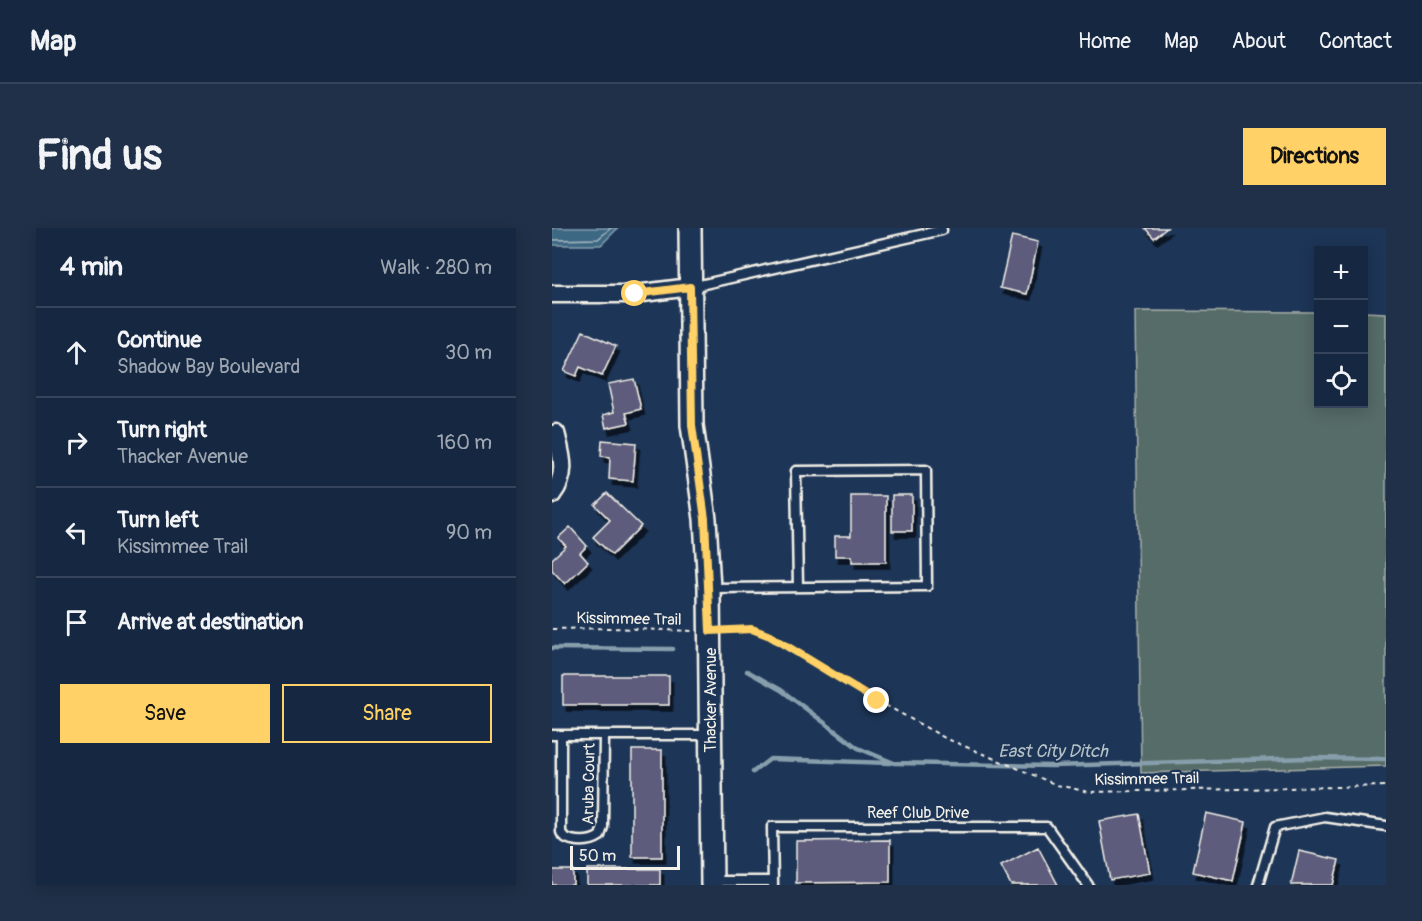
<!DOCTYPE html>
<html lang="en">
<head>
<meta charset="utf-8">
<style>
	:root { --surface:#162841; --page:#1f3048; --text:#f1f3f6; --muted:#9ea6b1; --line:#35445a; --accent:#ffd166 }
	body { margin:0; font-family:Pangolin,sans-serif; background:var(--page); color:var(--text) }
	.controls { position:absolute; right:18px; top:18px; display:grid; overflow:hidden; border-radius:0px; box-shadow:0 3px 15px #0003 }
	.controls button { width:54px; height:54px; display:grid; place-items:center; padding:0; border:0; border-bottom:2px solid var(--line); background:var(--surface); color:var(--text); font:30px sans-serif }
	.scale { position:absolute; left:18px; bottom:15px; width:110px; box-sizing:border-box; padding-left:6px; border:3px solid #f4f1e8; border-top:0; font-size:16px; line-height:21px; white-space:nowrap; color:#f4f1e8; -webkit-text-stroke:4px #1d3557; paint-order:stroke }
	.stop { position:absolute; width:18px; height:18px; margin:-14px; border:4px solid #ffd166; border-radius:50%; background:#fff }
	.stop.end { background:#ffd166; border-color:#fff; box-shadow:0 2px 6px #0008 }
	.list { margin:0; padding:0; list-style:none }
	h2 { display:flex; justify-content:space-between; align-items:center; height:78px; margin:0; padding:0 24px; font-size:26px }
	h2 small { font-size:20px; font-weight:400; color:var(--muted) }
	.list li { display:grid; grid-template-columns:39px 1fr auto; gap:18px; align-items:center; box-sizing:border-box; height:90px; padding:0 24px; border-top:2px solid var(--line) }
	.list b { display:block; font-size:22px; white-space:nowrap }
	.list p { margin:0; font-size:20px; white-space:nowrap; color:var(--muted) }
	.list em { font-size:20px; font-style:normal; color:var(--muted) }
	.actions { display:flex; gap:12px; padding:18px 24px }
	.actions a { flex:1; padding:14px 0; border:2px solid var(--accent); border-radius:0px; text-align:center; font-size:21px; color:var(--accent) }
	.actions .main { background:var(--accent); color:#111 }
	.icon { flex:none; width:33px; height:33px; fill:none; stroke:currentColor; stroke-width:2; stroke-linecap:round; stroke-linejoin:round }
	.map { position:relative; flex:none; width:834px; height:657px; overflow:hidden; border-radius:0px }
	header { display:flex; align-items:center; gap:36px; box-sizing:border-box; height:84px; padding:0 30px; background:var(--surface); border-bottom:2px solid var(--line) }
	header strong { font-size:28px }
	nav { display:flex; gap:33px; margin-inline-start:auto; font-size:21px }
	.intro { display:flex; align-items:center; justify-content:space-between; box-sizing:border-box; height:144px; padding:0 36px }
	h1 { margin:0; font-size:42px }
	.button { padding:15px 27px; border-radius:0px; background:var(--accent); color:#111; font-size:21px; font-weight:700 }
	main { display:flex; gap:36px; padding:0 36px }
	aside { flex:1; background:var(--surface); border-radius:0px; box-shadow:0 3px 15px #0003 }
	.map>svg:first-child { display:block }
	.green { fill:#576c68; stroke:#a6aea8; stroke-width:1.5 }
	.water { fill:#3e6884; stroke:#879fac; stroke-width:1.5 }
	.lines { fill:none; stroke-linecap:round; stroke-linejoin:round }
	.shore { stroke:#abbac0; stroke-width:1.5 }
	.stream { stroke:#879fac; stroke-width:4.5 }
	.building { fill:#5d5c7c; stroke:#f4f1e8; stroke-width:1.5; filter:url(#shadow) }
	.service-casing { stroke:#f4f1e8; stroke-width:13 }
	.minor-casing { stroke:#f4f1e8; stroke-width:21 }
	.tertiary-casing { stroke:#f4f1e8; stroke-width:26 }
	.path { stroke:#f4f1e8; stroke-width:2; stroke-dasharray:4.5 4.5; stroke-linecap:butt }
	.service { stroke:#1d3557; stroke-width:8 }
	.minor { stroke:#1d3557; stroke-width:16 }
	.tertiary { stroke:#1d3557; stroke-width:21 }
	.route { stroke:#ffd166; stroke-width:8 }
	.labels { text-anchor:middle; stroke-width:4.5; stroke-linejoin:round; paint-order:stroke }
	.street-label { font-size:16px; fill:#f4f1e8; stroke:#1d3557 }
	.water-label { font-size:18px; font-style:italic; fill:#b4c1c5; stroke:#1d3557 }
</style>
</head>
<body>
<header>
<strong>Map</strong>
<nav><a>Home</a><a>Map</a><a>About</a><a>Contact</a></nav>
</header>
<div class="intro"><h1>Find us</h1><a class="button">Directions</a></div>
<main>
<aside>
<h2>4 min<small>Walk · 280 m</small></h2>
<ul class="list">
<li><svg class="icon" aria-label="ahead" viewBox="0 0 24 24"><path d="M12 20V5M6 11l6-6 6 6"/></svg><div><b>Continue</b><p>Shadow Bay Boulevard</p></div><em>30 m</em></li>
<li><svg class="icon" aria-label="right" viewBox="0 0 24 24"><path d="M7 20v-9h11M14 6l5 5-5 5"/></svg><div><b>Turn right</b><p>Thacker Avenue</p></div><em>160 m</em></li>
<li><svg class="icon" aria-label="left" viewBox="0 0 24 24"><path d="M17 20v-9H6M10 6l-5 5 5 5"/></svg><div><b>Turn left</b><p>Kissimmee Trail</p></div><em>90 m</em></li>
<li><svg class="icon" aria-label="arrive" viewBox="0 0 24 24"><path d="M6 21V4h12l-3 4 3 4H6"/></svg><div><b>Arrive at destination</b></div></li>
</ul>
<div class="actions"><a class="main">Save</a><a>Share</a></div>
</aside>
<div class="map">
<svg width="834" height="657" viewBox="0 0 834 657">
	<defs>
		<filter id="shadow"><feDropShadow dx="3.5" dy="6" stdDeviation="0" flood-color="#0009"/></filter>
	</defs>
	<rect width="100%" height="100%" fill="#1d3557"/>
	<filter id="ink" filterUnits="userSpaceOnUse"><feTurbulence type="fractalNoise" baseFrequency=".0167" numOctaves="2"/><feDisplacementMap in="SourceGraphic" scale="12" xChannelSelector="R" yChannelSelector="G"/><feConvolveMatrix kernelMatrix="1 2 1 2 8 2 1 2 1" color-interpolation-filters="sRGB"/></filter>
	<g filter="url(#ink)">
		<path class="green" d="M583,83L766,84V176H812V84L834,85V538L589,545Z"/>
		<path class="water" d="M0,0H66L49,17H0Z"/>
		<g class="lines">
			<path class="shore" d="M0,12L46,11L59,0"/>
			<path class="stream" d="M0,420L121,421
				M195,443L229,462L306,520L342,535L501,538L756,530L834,531
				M201,544L218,531L338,535"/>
		</g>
		<path class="building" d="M593,0H615L602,10Z
			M460,8L486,14L475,66L448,60Z
			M31,103L64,118L50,148L28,139L24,148L12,143Z
			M82,151L89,181L74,185L77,195L54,200L51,187L62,184L56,156Z
			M50,212L84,215L81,253L57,251L58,229L49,228Z
			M55,265L89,298L60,327L41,309L58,292L43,277Z
			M340,267H360V303H340Z
			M299,268H334V334H300V328H283V308H299Z
			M18,299L35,318L28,325L36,334L13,356L0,342V331L14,318L6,310Z
			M11,448H117V477H11Z
			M80,522H110V629H80Z
			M654,585L694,594L681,653L641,644Z
			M587,586L598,645L558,652L547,593Z
			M338,612V654L244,655V613Z
			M486,619L506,657H459L449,638Z
			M747,623L787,632L781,657H739Z
			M35,641H108V657H35Z
			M0,642H21V657H0Z"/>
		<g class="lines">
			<g class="service-casing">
				<path id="service" d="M139,59L390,2
					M158,360L375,358L374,242L244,243L246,359
					M0,507H158
					M9,507V604L11,608C21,615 38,615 48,608L51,599L52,507
					M161,653H220
					M221,657L220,599H495L536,657
					M706,657L723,599L773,589L834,598"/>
			</g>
			<g class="minor-casing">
				<path id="minor" d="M0,66H83L138,59
					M0,267C16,246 10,229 4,205"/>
			</g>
			<g class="tertiary-casing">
				<path id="tertiary" d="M138,0L140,197L153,291L157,360L160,657"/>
			</g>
			<path class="path" d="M0,401L58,400L141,403
				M174,402L200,401L218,408L290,453L393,510L505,557L537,564L834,558"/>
			<use href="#service" class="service"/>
			<use href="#minor" class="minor"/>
			<use href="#tertiary" class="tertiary"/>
		</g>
	</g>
	<g class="lines" filter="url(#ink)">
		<path class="route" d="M83,66L138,59L140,197L153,291L158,403L200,401L218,408L325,473"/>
	</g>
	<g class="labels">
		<g class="street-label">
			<text transform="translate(77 390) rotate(1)" y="6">Kissimmee Trail</text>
			<text transform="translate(158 472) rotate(-90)" y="6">Thacker Avenue</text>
			<text transform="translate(595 550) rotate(-1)" y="6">Kissimmee Trail</text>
			<text transform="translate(36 556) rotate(-89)" y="6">Aruba Court</text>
			<text x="366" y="590">Reef Club Drive</text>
		</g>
		<g class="water-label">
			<text x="501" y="529">East City Ditch</text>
		</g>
	</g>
</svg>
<div class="controls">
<button>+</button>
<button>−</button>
<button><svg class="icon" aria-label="locate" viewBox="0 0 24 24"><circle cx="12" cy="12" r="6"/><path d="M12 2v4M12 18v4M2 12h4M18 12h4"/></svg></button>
</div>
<div class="scale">50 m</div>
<div class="stop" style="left:83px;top:66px"></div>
<div class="stop end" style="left:325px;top:473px"></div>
</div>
</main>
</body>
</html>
